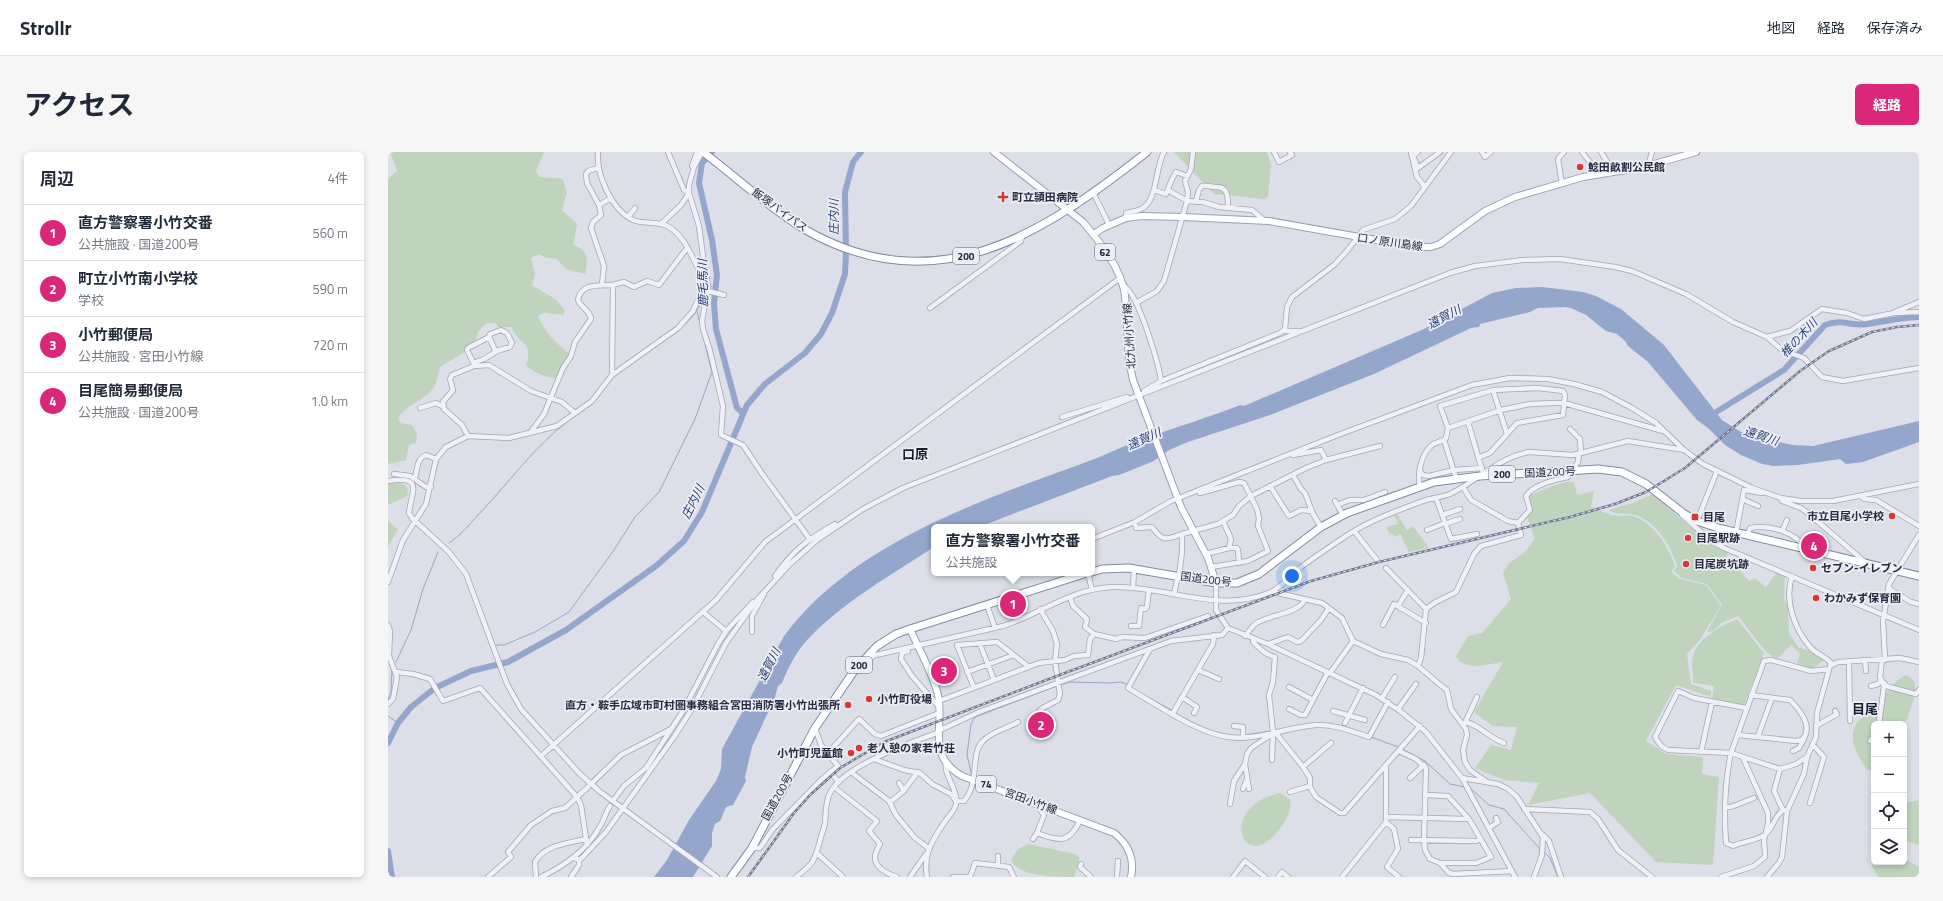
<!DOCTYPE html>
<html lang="ja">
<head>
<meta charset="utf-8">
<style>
	:root { --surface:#fff; --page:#f6f6f7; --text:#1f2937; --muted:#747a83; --line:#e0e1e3; --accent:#db2777 }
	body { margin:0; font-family:"Titillium Web","Noto Sans JP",sans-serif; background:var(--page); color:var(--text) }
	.controls { position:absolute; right:12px; bottom:12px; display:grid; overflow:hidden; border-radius:6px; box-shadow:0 2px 6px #0003 }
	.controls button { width:36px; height:36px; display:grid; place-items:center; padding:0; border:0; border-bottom:1px solid var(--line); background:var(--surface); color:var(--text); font:20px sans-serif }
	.you { position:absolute; left:904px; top:424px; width:14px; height:14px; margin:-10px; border:3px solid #fff; border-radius:50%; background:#1a73e8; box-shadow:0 0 0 6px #1a73e833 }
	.badge { display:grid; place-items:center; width:26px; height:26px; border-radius:50%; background:var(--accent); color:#fff; font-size:13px; font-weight:700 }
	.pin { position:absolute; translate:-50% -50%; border:2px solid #fff; box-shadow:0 1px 4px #0006 }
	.popup { position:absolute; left:543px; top:372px; width:164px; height:52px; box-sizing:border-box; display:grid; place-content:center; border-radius:6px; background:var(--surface); filter:drop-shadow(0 1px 3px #0005); font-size:13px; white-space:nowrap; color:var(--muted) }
	.popup b { font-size:15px; color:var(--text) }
	.popup::after { content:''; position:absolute; left:50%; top:100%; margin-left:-8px; border:8px solid transparent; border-top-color:var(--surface) }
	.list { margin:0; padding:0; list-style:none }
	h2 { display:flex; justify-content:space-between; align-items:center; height:52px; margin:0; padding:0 16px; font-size:17px }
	h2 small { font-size:13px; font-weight:400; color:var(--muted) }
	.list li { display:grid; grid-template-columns:26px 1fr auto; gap:12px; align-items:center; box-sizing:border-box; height:56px; padding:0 16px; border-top:1px solid var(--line) }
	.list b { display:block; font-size:15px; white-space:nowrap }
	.list p { margin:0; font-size:13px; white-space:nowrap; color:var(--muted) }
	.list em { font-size:13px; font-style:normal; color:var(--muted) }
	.icon { flex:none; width:22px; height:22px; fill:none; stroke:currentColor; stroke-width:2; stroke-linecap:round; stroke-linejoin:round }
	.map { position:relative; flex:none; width:1531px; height:725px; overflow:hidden; border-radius:6px }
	header { display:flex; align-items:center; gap:24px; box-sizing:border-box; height:56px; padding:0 20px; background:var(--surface); border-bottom:1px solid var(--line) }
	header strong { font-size:19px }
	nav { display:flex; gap:22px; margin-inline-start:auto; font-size:14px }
	.intro { display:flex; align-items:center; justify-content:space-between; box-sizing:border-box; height:96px; padding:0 24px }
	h1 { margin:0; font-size:28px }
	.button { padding:10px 18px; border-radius:6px; background:var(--accent); color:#fff; font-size:14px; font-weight:700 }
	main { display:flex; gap:24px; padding:0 24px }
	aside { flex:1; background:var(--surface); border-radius:6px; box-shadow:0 2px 6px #0003 }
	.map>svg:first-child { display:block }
	.green { fill:#bfd3bd }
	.water { fill:#94a6cb }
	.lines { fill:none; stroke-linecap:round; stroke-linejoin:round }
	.stream { stroke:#94a6cb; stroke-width:1 }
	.river { stroke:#94a6cb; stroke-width:6 }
	.minor-casing { stroke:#a2a5b2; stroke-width:6 }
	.major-casing { stroke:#9ba1b5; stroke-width:8 }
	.highway-casing { stroke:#838aa0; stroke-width:9 }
	.minor { stroke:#eff1f6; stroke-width:4.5 }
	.major { stroke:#fff; stroke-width:6 }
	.highway { stroke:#fff; stroke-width:7 }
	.rail-casing { stroke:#757b93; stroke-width:2.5 }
	.rail { stroke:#eceef6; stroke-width:1; stroke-dasharray:3; stroke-linecap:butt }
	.poi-dot { fill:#d93736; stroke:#eceef6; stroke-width:1.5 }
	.labels { text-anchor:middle; stroke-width:3.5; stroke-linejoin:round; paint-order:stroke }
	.shield { fill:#eceef6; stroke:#616577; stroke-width:1 }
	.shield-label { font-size:10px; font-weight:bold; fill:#252a40 }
	.poi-label { font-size:11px; font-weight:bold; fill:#252a40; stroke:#eceef6; text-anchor:start }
	.street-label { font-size:11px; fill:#252a40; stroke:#eceef6 }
	.water-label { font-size:12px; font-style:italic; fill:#2c4176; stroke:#eceef6 }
	.quarter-label { font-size:13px; font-weight:bold; fill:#171c30; stroke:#eceef6 }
</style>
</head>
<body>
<header>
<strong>Strollr</strong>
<nav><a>地図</a><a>経路</a><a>保存済み</a></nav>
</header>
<div class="intro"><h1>アクセス</h1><a class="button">経路</a></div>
<main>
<aside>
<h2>周辺<small>4件</small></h2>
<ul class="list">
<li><span class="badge">1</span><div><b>直方警察署小竹交番</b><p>公共施設 · 国道200号</p></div><em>560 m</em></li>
<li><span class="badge">2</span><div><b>町立小竹南小学校</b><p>学校</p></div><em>590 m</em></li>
<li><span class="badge">3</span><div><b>小竹郵便局</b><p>公共施設 · 宮田小竹線</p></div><em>720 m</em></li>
<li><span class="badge">4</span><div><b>目尾簡易郵便局</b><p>公共施設 · 国道200号</p></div><em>1.0 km</em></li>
</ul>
</aside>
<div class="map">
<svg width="1531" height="725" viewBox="0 0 1531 725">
	<rect width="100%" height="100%" fill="#dddfe8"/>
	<path class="green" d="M2,0H156L148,19L151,25L175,27L179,41L174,58L189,72L185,93C202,100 199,106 197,122L178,117L169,107L156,105L151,102L143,106L147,122L144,133L167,147L177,158L175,163L156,161L150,164C157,181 168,191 182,202L167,226C158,226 145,220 138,213C146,191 132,193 123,175H110L108,171H99L90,179L88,188L78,194L77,200L52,215C50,222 49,232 45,237C35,249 18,253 10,266L12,271L24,273L29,282L28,291L21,293L18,308L0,312V27L9,19Z
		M786,0H879L883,14L880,45L876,47L826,42Z
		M0,328L17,333L20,338L19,344L0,353Z
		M1178,330H1186L1189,343L1206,339L1203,355C1210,357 1217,361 1224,363C1231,365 1241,362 1248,365C1267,374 1282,396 1287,415L1283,420L1292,427L1318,433L1333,454L1311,489L1299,502L1303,532L1323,539V545L1288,533L1258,589L1278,602L1315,605L1314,622L1331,625L1325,713L1268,710L1202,641L1140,653L1151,631L1116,628L1087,616L1103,593L1123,598L1129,575L1105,574L1086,560L1115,510C1100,512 1076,520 1068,504L1080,484L1094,481L1123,447L1115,421L1120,412L1136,401L1147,387L1139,365L1143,358L1140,344L1164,334Z
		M1265,342L1310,382L1340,401L1338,406L1362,429L1366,426L1378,435L1389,420L1397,424L1396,448L1400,453L1401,482L1411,496C1422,497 1428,504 1438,507L1423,517L1409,511L1412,502L1403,493L1389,507L1378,500L1350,464L1333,471L1325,479L1319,480L1334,453L1319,432L1294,426L1286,419L1289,414C1284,395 1268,369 1247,363C1237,360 1231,364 1220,358L1245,351Z
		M1009,362L1019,378L1025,374L1041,396L1021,400L1012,382L1006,385L1004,381L1002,382L998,375L1010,372L1006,363Z
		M0,369L10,377L0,395Z
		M1349,467L1376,501L1356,553L1354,554L1324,548L1326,534L1306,531L1305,530C1305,522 1303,512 1305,504C1309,487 1334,473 1349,467Z
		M1518,523C1531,527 1528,543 1523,555C1521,561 1521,567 1516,572H1486V618H1479C1468,602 1456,581 1474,566C1480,562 1487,558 1491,552C1501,539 1501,532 1518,523Z
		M892,641L902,647C904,659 898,669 891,678C855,725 828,655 892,641Z
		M1531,648V693L1516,688V651Z
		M640,692L688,702L691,705V711L686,725C666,725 631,725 623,708L630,697Z
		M1486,704V710H1516V707L1531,715V725H1490L1484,714Z"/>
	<path class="water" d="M1154,135L1195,140L1208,144L1233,157L1276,193L1334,268L1353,280L1367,285L1405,293L1425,294L1531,269V290L1475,310L1458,312L1452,307L1410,313L1385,314L1374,312L1353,303L1337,293L1320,276L1309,268L1260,210L1240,194L1237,189L1229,182L1218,179L1198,163L1183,156L1177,155L1150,156L1142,160L1092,172L1091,175L1083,176L986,222L882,263L800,290L781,298L766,309L731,323L724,324L591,375H546V395C503,423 455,450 420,487C409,498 400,516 394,531L390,534L387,545L364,595L357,625L358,629L345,653L338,655L332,669L327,672L324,681V694L305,725H266L279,708L301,668L328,629L333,617L334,597L396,484C461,396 582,352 682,316C707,308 730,296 755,287C787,275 820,266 852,253L856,254L1036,177L1104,141L1128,136Z"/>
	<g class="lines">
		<path class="stream" d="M321,134L328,135
			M309,159L316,189
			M268,194C288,181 308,167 316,144
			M214,240L223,228
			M61,391C73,383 81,373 90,363C120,332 145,296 180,269
			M108,493H116L147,480L181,460L226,398L247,365L271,340L307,267L324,220L317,192
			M8,510L23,478L35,437L50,400
			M672,533L682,530L722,531L733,530L740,533
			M756,543L785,559
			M0,548L3,540L4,518
			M787,561L800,568
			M0,564L10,571
			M943,572L965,577
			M856,583L883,579
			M983,585L1010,595
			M1014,597L1037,609L1062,632L1077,635
			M584,624L579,603L583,572L587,565L669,534
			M1082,636L1101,653L1116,657L1152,697
			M1156,700L1162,706L1170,725"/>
		<path class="river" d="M324,0L314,11L311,31L324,88L329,123L326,151L328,177L349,256L355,261
			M1320,265L1396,218L1437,173C1456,166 1463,175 1479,172C1497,170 1513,165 1531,165
			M0,591L10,571L23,555L47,536L83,519L120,510L178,478L268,414L296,389L314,360L359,253L377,232L417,201L433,182L444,161L457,122L458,101L457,40L465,10L473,0
			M0,699L4,725"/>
		<g class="minor-casing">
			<path id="minor" d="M210,0C208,23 224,58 245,68C257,73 270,68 281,75C299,86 305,109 315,126
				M886,0L891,10L904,3L902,0
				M1023,0L1029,25L1037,35
				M1030,0L1025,4L1030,16L1052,0
				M1094,0L1097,5L1103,0
				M1194,0L1210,21
				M1213,0L1225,19
				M304,14L309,0
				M1260,14L1264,0
				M210,16L200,19L198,22L199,31L211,53
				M1174,32L1170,7L1176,0
				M766,38L778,42L784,27L788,20L799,24
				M780,38L799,49L815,50L831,55L864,58L877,69
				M705,40L721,73
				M808,49L811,38L814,34C819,33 822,35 827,35C840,34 840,45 840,55
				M240,65L247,56
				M738,66V61C743,60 749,59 753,57C770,49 767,15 776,0
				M274,71L293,53L301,41L296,38L280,0
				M317,117L320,134L314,169L315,177L322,199L335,254L333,283L355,293L375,323L421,386
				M214,132L216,114L203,76L205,70L213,63L211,53L223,46
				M736,134C750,141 771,213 773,229L892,181L897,177L899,155L904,145L946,113L959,99L975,78L1007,67L1023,54L1063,0
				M320,139L336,143
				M748,151L769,139L776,129L799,49L800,40L797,29L803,17L805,0
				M542,156L633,89L634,85
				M1507,160L1531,150
				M896,179H912
				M101,185L108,200
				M1379,185L1402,179L1434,157L1459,161L1476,167L1506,161L1531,160
				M85,211L96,207L109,199L122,195L124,191L119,181L113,178L102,182L101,185L80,196L79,198L87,214
				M224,223L225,133
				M756,239L773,229
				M32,256L48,251L54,254
				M674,265L739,245
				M1080,270L1094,318
				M1060,276L1052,254L1105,238L1119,282
				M1182,277L1192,287L1193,301
				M142,281L156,262L175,216L183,204L187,190L203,167C202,158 193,156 190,148C193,131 210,134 223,133C227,133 231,131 236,130L246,135L259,129L271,133L299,96
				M80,284L74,273L56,257L55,250L65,238L62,227L64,223L86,214L101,213L143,239L174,250L187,261
				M1056,288L1068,326
				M905,303L933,298L938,308
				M1092,305L1102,301L1129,271L1175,263L1177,243L1175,239L1150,236L1105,238
				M1032,319L1035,323L1041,324L1066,318L1094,316
				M6,322L22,324L38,335H43
				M905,323L913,337L917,341L925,362L933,375
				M27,326C29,318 29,306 38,303L48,307
				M0,329C37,323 23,340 21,361L24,366L61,400L78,422L119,532L133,557L191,621L211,639L329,725
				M882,334L901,364L913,358L924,359
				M1032,335C1029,322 1033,302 1044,293C1048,290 1054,290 1058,286L1060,276L1113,258L1142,252L1166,251H1176L1275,279
				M1075,335L1083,348L1120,369L1130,371L1142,358L1138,344C1146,332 1167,328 1180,325L1190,310L1191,301
				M812,341L851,330L856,331L869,357L871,366L870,374L880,399L860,409L823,415
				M1472,344L1477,347L1488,348L1531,374
				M1048,346L1063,387L1089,382
				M1354,347L1370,354
				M947,349L955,363
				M1394,349L1413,356L1421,362L1477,410
				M949,353L962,348H976L997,340
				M1054,363L1072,357
				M1294,363L1322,388L1336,396L1531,478
				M835,369L843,387L841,396
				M1309,369L1329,319
				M747,370L748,376L764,375C775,390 777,388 794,382
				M1057,372L1072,367
				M1039,378L1057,371
				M966,379L989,408
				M1394,379L1399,368
				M1348,381L1356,338L1374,341
				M1359,384L1362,376C1382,372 1405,380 1419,396
				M704,387L747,370L783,349L950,283L1084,233L1122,226L1160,227L1186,232L1214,240L1244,256L1268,271L1296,298L1315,312L1364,336L1393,346L1413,349H1445L1531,332
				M818,402L841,396H849L850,398L851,411
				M998,416L1038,457
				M700,421L704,438
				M387,424C406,397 419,388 447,372
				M791,424L794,400V382L830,372L845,363L851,354L863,344L918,316L938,308L992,294
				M1404,424C1396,448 1406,476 1422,495C1428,502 1437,504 1444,512
				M0,430L15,388L38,352L48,307L58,295L80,284L121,286L169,274L204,249L224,223L290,176L305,159L313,141L316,112L311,74L301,41V33L306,15L314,0
				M828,431V458L840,476L880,492L988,543L1012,559L1038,580L1074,626L1127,725
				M745,436L746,417
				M1500,436L1523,450L1531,452
				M885,440L934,451L954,466L965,489L993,502L1020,508L1030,514L1050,531L1059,538L1063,557L1078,577L1079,583L1075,598L1077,610L1082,618L1099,630
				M786,442L790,424
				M682,445L685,454L699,467L697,475L706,482
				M599,453L607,476
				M1010,454L1020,438
				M315,460L338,479
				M0,473L2,479L1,504L9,525L5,547L0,552
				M995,473L1006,452L1038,471
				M743,474H751L753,456L757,457L759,455L761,438
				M364,480V464L376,442
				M857,484C860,480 864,475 867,472C878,463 912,462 917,447
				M866,487L865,490C872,497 878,503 887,505L885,530L881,543L885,580L884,608
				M592,492L606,528
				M880,492L900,485L909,490L913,489L933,468L941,456
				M762,497L740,536C768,552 809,581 840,585C869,589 899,575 928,573C946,572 963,579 981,585L1000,550
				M520,499L514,501L513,507L524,524L551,555
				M479,507L488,503L615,474C653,462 687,434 729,435C782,435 831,462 883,440C894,435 904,422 913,415C928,404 943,394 958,384C980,369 1013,357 1038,348C1046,346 1054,345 1062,342C1089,329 1110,306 1141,300L1185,303L1240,289L1296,298
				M1497,508L1495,469L1501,432L1531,383
				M1461,509L1462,569
				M1477,509L1478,519
				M1030,514L1033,506L1038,457L1046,451L1068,440L1086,402L1093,394L1133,383L1130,371
				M810,518L831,527
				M9,520L25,522L42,527L55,549L92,536L189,645L193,653L199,693
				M579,520L626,503
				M942,521L965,489
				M1496,531L1498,534L1528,542L1531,538
				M1483,534L1490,532L1494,528
				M901,535L925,548
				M586,536L569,493L609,490L641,515
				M794,545L809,555L806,561
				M994,546L1007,525
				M551,549L651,511L677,508L686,504L700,503L702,487L706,482L728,487L734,485L757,486L820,464
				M1358,556L1306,546L1290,539L1267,585L1273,594L1280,598L1343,601L1392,617L1408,612L1419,605
				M901,557L913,563H917L940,520
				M1010,557L1028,532
				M945,559L977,568
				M785,561L822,497L825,492L826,483
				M648,563L653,557L670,548L672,542L667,509L669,492L665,479L652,457
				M1078,570C1093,574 1101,586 1116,591
				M957,571L975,536
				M1491,572L1496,534L1492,525L1494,508
				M1076,573L1089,545
				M846,574L855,575V585
				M1428,574L1449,562L1447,559
				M550,579L591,560L783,489L834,483L840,476
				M887,580L915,615L922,626V635L928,645L952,661H956L1032,574
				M1350,583L1408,589L1414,588C1426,575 1412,558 1402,548L1363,543
				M1370,584L1384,546
				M1482,589L1486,584
				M1011,599L1028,607L1038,616L1036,688L1037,698L1042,707L1052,711L1061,721L1065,722L1124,719
				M1405,599L1411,596L1416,587
				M1313,600L1324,550
				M440,601L471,567L487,582L493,584L551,561
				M153,604L328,448L377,390L732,126
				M486,607L516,618L532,621L544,632L563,642L568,649H576C592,631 582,601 595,589C603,580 620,576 630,570
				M857,612L861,637
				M915,615L943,591
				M1392,617L1386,639L1395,658
				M442,620L451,630
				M463,620L501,649L508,663L526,685L540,696
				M1022,626L1036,613
				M1074,626L1110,632L1120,637L1129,645L1155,685L1154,703L1146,725
				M205,630L233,603L283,577
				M446,635L489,669L481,679L492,692C490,696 487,701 487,705C487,716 500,722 509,725
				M855,637L859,627
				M516,638L530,620
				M902,640L922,634
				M1037,643L1060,644L1081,667
				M227,646L236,634L258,616L295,559L330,492L338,479L365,450
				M502,650L516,639L511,631
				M1422,651L1436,605L1425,593
				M648,652L656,663L649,681
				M842,652L846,629L857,612L859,602L863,596L884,582
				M1338,655H1343L1366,646
				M1136,657L1202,660L1210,667L1230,698L1264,725
				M1399,659L1395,658C1384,667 1387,673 1379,681C1371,689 1355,689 1345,694L1338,691C1336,662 1337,629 1343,601L1376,509L1383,508L1423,519L1441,517
				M999,665L1081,667L1103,705L1088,711H1052
				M998,670L1006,677L1010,697L999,715L1011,725
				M1101,676L1110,670L1108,666
				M1155,683L1161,689L1173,725
				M645,687L649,681C672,690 682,691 692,668
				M1023,688L1088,689L1093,687
				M364,696H372L384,678L434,627L450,614L433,593L427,576
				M430,702L455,725
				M186,706L192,708L218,680L286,585L304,557L338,491L368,449L402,412L429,388L475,357L515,336L1062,121L1087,114L1135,108L1172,107L1227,115L1244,119L1298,142L1345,170L1379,185L1394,198L1416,206L1434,225L1455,229L1531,216
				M693,712L692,715L703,725
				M610,713V704
				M100,725L123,705L120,700L143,673L164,659L177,656L200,635
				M148,725L147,710C156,693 181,691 198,687
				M153,725C176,714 198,699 211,676C216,669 217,661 222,654
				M183,725L191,713V708
				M408,725C426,711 426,710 432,689C433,683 436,677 437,671C438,661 437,651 442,641C455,614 522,591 549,581
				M522,725L538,702
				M539,725C535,701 545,687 558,668C562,663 567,658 568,652C570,636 555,623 558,610
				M565,725H582
				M582,725L587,711L621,715L626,725
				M729,725L730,709
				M845,725L857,709L877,725
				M890,725L894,720L900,725
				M954,725L998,670V615
				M1333,725L1366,714L1377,705V702L1376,688L1380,672V661L1355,606
				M1379,725L1391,711L1394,705L1399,659L1416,622L1419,605L1428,585L1429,561L1442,514L1450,510L1512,506L1531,510"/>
		</g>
		<g class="major-casing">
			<path id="major" d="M606,0L695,70C712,90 733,116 737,143L741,209L745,228L793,355L820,406L828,431
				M706,82L715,76L738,66L753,64L795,65L881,69L1028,95H1043L1052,92L1097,59L1127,45L1195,25L1256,15L1308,0
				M522,477C531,497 545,522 550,543C557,575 537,602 574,624L726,681C740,692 747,706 743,725"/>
		</g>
		<g class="highway-casing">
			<path id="highway" d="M315,0C348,25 380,55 416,77C548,153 655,82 759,0
				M704,420L714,417L741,416L828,431H849L871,422L933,375L959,361L1046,330L1092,324L1210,317L1234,320L1258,332L1295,361L1309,369L1330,376L1531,424
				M343,725L364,696L427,576L466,519L489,494L508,482L522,477L699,421"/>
		</g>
		<use href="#minor" class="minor"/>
		<use href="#major" class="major"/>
		<use href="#highway" class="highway"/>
		<g class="rail-casing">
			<path id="rail" d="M360,725L406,661L422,643L452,616L496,590L669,524L923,429L991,410L1182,365L1227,352L1258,340L1297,316L1412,219L1441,199L1484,180L1509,175L1531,173"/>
		</g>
		<use href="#rail" class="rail"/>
	</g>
	<g class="poi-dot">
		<circle cx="1192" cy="15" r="4"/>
		<path d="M613 39h4v4h4v4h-4v4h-4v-4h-4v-4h4z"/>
		<circle cx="1504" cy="364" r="4"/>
		<rect x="1303" y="361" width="8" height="8" rx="2"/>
		<circle cx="1300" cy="386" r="4"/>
		<circle cx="1298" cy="412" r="4"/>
		<circle cx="1425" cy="416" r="4"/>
		<circle cx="1428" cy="446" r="4"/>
		<circle cx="481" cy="547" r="4"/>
		<circle cx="460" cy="553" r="4"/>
		<circle cx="471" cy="596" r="4"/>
		<circle cx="463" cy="601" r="4"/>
	</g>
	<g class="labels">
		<g class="shield">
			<rect x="707" y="92" width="20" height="16" rx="3"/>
			<rect x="565" y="96" width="26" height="16" rx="3"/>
			<rect x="1101" y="314" width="26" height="16" rx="3"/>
			<rect x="458" y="505" width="26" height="16" rx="3"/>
			<rect x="588" y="624" width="20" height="16" rx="3"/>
		</g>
		<g class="shield-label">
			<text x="717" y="104">62</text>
			<text x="578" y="108">200</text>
			<text x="1114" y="326">200</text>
			<text x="471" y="517">200</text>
			<text x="598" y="636">74</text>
		</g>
		<g class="poi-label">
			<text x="1200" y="19">鯰田畝割公民館</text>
			<text x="624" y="49">町立頴田病院</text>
			<text x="1496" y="368" text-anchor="end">市立目尾小学校</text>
			<text x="1315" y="369">目尾</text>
			<text x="1308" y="390">目尾駅跡</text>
			<text x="1306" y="416">目尾炭坑跡</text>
			<text x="1433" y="420">セブン-イレブン</text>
			<text x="1436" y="450">わかみず保育園</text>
			<text x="489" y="551">小竹町役場</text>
			<text x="452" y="557" text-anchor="end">直方・鞍手広域市町村圏事務組合宮田消防署小竹出張所</text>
			<text x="479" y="600">老人憩の家若竹荘</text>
			<text x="455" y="605" text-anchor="end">小竹町児童館</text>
		</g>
		<g class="street-label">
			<text transform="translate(392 58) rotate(36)" y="4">飯塚バイパス</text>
			<text transform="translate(1002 90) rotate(8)" y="4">口ノ原川島線</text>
			<text transform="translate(741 184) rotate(-94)" y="4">北九州小竹線</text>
			<text transform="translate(1162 320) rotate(-3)" y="4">国道200号</text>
			<text transform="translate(818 427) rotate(7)" y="4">国道200号</text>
			<text transform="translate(389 645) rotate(-61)" y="4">国道200号</text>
			<text transform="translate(643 649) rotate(20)" y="4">宮田小竹線</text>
		</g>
		<g class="water-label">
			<text transform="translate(446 65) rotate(-90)" y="4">庄内川</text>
			<text transform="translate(315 131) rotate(-91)" y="4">鹿毛馬川</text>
			<text transform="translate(1056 165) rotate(-28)" y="4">遠賀川</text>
			<text transform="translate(1411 186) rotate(-47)" y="4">椎の木川</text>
			<text transform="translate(1373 284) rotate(18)" y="4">遠賀川</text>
			<text transform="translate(756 287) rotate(-24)" y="4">遠賀川</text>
			<text transform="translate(305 350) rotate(-63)" y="4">庄内川</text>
			<text transform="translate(381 513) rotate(-63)" y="4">遠賀川</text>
		</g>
		<g class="quarter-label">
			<text x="527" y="307">口原</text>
			<text x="1477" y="562">目尾</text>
		</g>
	</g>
</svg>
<div class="controls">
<button>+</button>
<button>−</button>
<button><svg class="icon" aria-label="locate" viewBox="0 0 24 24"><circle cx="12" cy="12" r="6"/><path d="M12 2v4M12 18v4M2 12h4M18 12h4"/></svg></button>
<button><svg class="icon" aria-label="layers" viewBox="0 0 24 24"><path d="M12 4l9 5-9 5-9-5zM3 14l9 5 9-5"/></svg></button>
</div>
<div class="you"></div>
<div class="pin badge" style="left:625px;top:452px">1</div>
<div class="popup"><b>直方警察署小竹交番</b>公共施設</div>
<div class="pin badge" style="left:653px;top:573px">2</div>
<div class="pin badge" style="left:556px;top:519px">3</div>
<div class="pin badge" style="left:1426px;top:394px">4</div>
</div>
</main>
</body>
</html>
